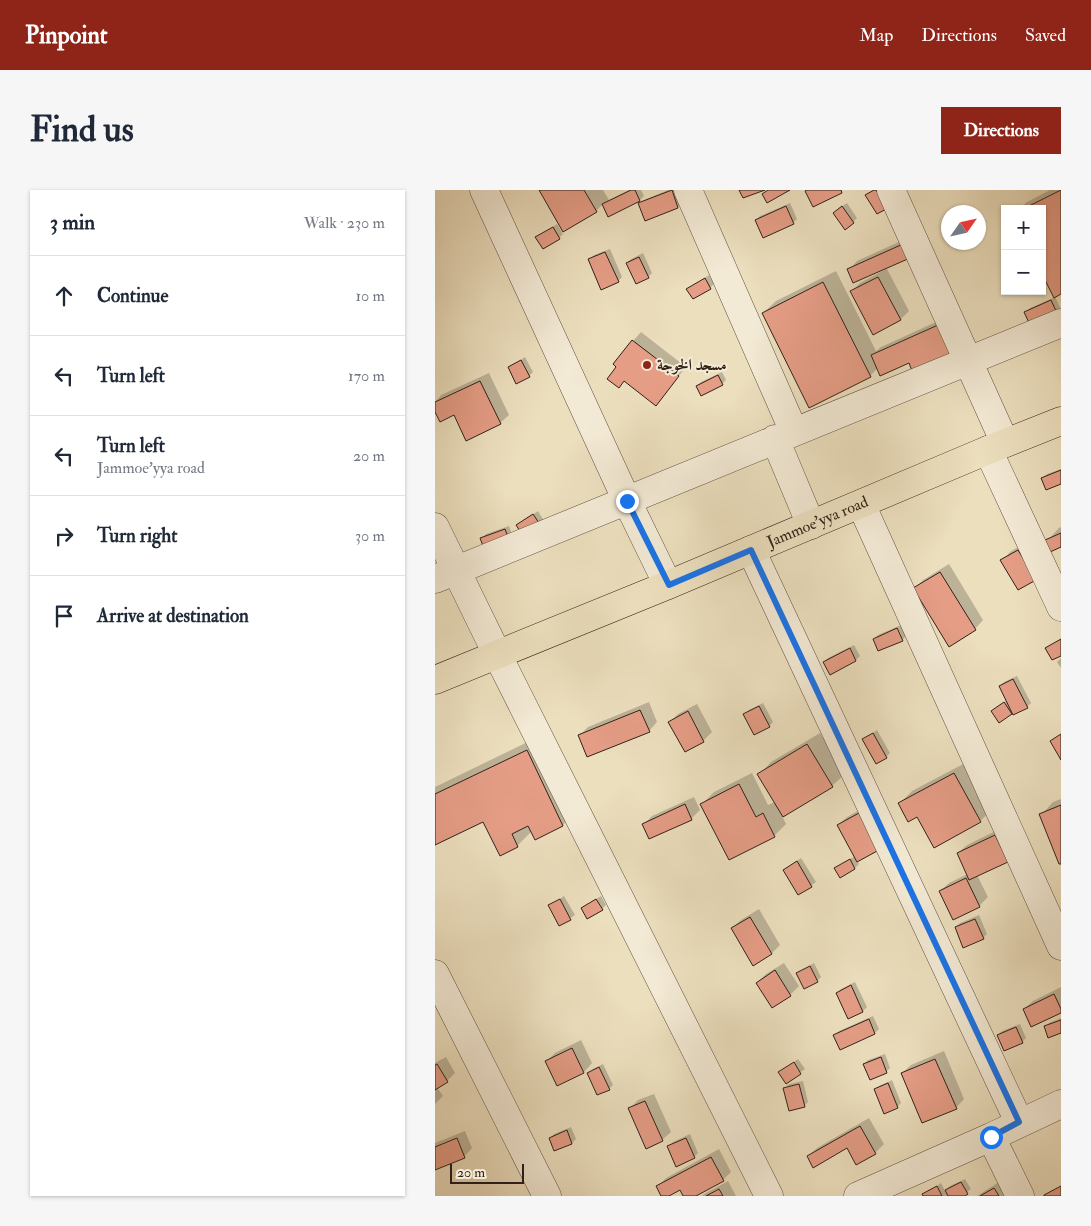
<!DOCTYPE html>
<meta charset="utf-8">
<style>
:root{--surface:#fff;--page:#f6f6f7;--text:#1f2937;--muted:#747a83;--line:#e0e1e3;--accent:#8f2418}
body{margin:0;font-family:"IM FELL Double Pica",Amiri,serif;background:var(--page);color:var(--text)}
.controls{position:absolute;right:15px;top:15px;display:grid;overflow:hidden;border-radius:0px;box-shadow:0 1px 4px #0004}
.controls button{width:45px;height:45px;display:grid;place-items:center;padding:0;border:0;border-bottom:1px solid var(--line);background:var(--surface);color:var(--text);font:25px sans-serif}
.compass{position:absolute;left:506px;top:15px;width:45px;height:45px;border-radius:50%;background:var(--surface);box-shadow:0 1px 4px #0004;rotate:56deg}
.scale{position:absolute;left:15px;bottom:12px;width:74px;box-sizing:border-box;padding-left:5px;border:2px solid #312118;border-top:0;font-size:14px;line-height:18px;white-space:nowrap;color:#312118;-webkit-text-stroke:4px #f3ead5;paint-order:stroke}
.stop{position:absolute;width:15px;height:15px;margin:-11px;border:4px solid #1a73e8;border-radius:50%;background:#fff}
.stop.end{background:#1a73e8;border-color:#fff;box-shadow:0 1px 5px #0008}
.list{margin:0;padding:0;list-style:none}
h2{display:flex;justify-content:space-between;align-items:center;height:65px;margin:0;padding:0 20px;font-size:21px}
h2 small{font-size:16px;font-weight:400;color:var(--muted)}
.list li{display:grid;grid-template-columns:32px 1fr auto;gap:15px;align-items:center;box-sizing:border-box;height:80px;padding:0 20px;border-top:1px solid var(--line)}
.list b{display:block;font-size:19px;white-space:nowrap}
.list p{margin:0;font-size:16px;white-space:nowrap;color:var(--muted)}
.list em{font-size:16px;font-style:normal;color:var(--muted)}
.icon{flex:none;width:28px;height:28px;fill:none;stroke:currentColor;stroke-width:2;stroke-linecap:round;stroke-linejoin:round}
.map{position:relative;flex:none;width:626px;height:1006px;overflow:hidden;border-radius:0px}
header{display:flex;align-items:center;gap:30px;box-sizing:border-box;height:70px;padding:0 25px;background:var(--accent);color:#fff}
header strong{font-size:24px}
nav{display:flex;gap:28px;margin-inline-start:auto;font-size:18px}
.intro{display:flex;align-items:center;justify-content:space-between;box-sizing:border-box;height:120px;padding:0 30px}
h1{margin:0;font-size:35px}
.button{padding:12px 22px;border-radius:0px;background:var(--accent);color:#fff;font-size:18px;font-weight:700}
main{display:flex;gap:30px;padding:0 30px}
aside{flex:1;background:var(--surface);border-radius:0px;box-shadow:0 1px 4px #0004}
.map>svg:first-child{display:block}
.shadow{fill:#0003}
.building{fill:#e59d86;stroke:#312118}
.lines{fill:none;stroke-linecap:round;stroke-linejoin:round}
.minor-casing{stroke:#605042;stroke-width:29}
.major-casing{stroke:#312118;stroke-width:29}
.minor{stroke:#f3ead5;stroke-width:28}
.major{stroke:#ecdfbe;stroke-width:28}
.route{stroke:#1a73e8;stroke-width:6}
.poi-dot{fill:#8f2418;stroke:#f3ead5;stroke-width:2}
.labels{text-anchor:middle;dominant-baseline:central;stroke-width:4;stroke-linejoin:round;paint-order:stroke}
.poi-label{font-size:16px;font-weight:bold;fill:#312118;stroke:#f3ead5;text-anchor:start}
.street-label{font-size:16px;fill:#312118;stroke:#f3ead5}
</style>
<header>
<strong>Pinpoint</strong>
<nav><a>Map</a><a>Directions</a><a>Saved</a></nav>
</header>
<div class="intro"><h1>Find us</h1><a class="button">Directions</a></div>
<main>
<aside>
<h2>3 min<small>Walk · 230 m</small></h2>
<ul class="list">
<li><svg class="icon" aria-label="ahead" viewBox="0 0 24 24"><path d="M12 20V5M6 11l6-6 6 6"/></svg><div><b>Continue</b></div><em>10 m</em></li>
<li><svg class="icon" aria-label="left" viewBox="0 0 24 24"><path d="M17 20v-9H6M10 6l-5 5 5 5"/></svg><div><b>Turn left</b></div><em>170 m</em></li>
<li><svg class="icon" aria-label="left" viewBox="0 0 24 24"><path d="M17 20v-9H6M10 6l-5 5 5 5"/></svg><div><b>Turn left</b><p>Jammoe'yya road</p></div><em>20 m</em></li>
<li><svg class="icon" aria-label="right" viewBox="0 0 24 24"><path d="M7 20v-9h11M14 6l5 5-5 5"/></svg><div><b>Turn right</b></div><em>30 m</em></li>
<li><svg class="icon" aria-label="arrive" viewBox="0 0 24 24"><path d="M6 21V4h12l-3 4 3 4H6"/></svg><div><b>Arrive at destination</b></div></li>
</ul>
</aside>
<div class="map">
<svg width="626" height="1006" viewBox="0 0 626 1006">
<rect width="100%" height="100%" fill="#ecdfbe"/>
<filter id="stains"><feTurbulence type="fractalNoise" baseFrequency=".004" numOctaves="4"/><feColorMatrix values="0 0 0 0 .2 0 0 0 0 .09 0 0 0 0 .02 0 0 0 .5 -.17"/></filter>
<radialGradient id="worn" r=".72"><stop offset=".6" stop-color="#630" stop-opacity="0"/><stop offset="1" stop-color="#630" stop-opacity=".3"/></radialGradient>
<path class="shadow" d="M105,0H168L174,10L194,0H206L209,6L205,10L174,25L168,14L161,21Z
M233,0H242L247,13L243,17L211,29L205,14L209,10Z
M615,0H626V103L620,106L625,118L621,122H591L595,118L620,107L609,85L607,87V19H584L592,12Z
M355,13L362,29L358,33L321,30L325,26Z
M412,13L422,28L418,32L403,19Z
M122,34L128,44L124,48L102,47Z
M477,46L451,77L474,121L466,129L417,101L425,93L451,79L450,78L414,80L422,71Z
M175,59L187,87L183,91L155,69L159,65Z
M208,63L217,83L213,87L192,73L196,69Z
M401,81L441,161L446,157L512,127L475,172L443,178L435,186L328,123L341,111Z
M274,85L279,94L275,98L253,99Z
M206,142L251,177L221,214L198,151Z
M90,167L98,182L94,186L74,178Z
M287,182L291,190L287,194L262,196L266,192Z
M54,183L74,225L65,233L0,219V212L6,205Z
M626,279V292L608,288L612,284Z
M103,321L109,331L105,335H82Z
M74,336L79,350L47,348L51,344Z
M626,337V356L612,351L624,338Z
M591,352L608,380L567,371L575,362Z
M514,374L548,430L540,439L480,399L488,390Z
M466,435L471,446L467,450L439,449L443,445Z
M419,455L425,466L421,470L395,483L389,472L393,468Z
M626,468V478L622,472Z
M582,486L596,513L592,517L578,522L564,531L557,521L572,510L565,496L569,492Z
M214,512L222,532L214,541L145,545L153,537Z
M328,513L338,532L334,536L310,524L314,520Z
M262,514L277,542L268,551L235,532L243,524Z
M442,540L455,563L451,567L429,549Z
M385,543L410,584L397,596L347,626L351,634L339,646L267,614L279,602L317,583L333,615L340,612L324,585L336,572Z
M107,545L143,620L128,635L97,641L82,656L49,630L0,654V597Z
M532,572L558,619L545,631L482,625L464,614L477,601Z
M259,607L265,620L257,628L214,647L209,634L217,626Z
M626,609V672L606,625L618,612Z
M433,615L422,671L424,674L420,678L401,679L420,666L403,635L412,627Z
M569,637L573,671L542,685L553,707L544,716L518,728L505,701L514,693L533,684L523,663L532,655Z
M366,668L381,692L364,704L349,680Z
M129,706L140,725L125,735L115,716Z
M166,706L171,715L167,719L147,718Z
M324,719L345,755L337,763L318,774L297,738L306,730Z
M544,725L552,744L548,748L521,737L525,733Z
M349,773L364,796L355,805L337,817L322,793L331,784Z
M379,773L386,787L382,791L363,784L367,780Z
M420,792L432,817L428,821L402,803L406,799Z
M626,797V822L589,819L598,811Z
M438,826L444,839L440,843L406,858L400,845L404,841Z
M626,828V842L610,837L614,833Z
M585,834L591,848L587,852L563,845L567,841Z
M146,850L157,873L149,882L123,894L112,871L120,863Z
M509,861L529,909L521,918L467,883L476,875Z
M450,864L455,878L451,882L429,874L433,870Z
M11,867L20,883L12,891L2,897L8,906L0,914V873Z
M363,869L370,879L351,892L345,882Z
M168,874L178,895L174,899L154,883L158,879Z
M457,890L466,913L462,917L450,922L440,900L444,896Z
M368,891L373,912L369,916L350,898L354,894Z
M219,904L236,942L227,950L194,919L203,910Z
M434,928L449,954L440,963L412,957L373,966L382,958Z
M136,937L141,949L137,953L120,960L115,948L119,944Z
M30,941L37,958L29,967L0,978V953Z
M255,944L263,963L259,967L234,956L238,952Z
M284,959L296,982L288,990L258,1006H249L245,999L231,1006H228L223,996L231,988Z
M530,989L536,999L527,1006H489V1005L506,993L510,1001L515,996Z
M567,990L577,1006H542Z
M293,991L301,1006H267L269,1004Z"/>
<path class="building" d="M104,0H149L162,22L128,42Z
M196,0H200L205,11L173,27L167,14Z
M237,0L243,18L210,31L203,13Z
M304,0H330L308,8Z
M333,0H355L332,13L327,4Z
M372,0H406L407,3L378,17L370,1Z
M439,0H441L453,18L442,24L430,5Z
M626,0V104L619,108L607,84V19H588Z
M351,16L359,34L328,48L320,30Z
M407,16L419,33L410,40L398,23Z
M118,37L125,49L108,59L100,47Z
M468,54L475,68L418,93L412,79Z
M170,62L184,92L166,100L153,69Z
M204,67L214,88L201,94L191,73Z
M443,87L466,130L438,145L415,101Z
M270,88L276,99L258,109L251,99Z
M388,92L436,187L374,218L327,123Z
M616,110L622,123L595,135L589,122Z
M503,135L516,164L477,181L474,173L445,186L436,165Z
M197,150L244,186L221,216L189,191L184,198L172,189L181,177L178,174Z
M86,170L95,187L81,194L73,177Z
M283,185L288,195L266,206L261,196Z
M45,191L66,234L31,251L19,225L5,232L0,222V212Z
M626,280V294L611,300L606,288Z
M98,324L106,336L89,347L81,335Z
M70,339L76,355L51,364L45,348Z
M626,343V357L615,362L610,350Z
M583,360L601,390L583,400L565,370Z
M505,382L541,440L514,457L478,398Z
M462,438L468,451L443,461L438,449Z
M626,449V466L617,470L610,458Z
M415,458L421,471L395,485L388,472Z
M578,489L593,518L578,525L564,496Z
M569,512L577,524L564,533L556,521Z
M324,516L335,537L319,545L308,524Z
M205,520L215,542L152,567L143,545Z
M253,521L269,552L250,562L233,532Z
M438,543L452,568L441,574L427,549Z
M626,544V570L615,551Z
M372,554L398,597L348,627L322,584Z
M92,560L128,636L100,650L93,636L77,644L83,657L65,666L48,632L0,655V604Z
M519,583L546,632L499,658L482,627L473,632L463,613Z
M304,594L321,627L328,623L340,647L294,670L265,614Z
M250,614L257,630L214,649L207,634Z
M626,615V674H624L604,624Z
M424,623L444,660L422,672L402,635Z
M560,645L573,672L534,690L522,663Z
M415,669L420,679L405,688L399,678Z
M362,671L377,697L363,705L348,680Z
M531,688L545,717L518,730L504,701Z
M125,709L136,730L124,736L113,715Z
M161,709L168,720L152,729L146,718Z
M315,727L337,764L318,776L296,738Z
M540,729L549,749L528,758L520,737Z
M375,776L383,792L369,799L361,783Z
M340,780L356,806L337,818L321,793Z
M416,795L428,822L413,829L401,803Z
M619,804L626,819V823L596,837L588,819Z
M434,829L440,844L405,860L398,845Z
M626,830V843L613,848L609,836Z
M581,837L588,853L569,861L562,845Z
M137,858L149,883L122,896L110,871Z
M446,867L452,883L435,890L428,874Z
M500,869L522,919L487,933L466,883Z
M359,872L366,884L351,894L343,882Z
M2,874L13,892L0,900V875Z
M164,877L175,900L162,905L152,883Z
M453,893L463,918L449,924L439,899Z
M364,894L370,917L354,921L348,898Z
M210,911L228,951L211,959L193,918Z
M425,936L441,964L421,975L412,958L378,978L372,966Z
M132,940L137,954L119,961L114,948Z
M22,948L30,968L0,980V957Z
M251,948L260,968L241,977L232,956Z
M276,967L289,991L261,1006H248L245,1000L234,1006H226L221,996Z
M526,992L533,1004L530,1006H513L510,1000Z
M502,996L507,1006H488L487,1004Z
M626,996V1006H609V1005Z
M559,998L564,1006H545Z
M284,999L288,1006H271Z"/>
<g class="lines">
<defs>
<path id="minor" d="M49,0L192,311L233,395
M253,0L359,242
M456,0L570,253
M340,249L376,335
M553,260L626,417
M426,314L626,756
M0,337L62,464L334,1006
M316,360L584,932
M0,389L626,133
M0,784L112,1006
M556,947L585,1006
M423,1006L556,947L626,914"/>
<g id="major">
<path id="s1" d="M0,490L233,395L553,260L626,231"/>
</g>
</defs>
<use href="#minor" class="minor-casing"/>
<use href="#major" class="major-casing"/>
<use href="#minor" class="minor"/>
<use href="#major" class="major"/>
</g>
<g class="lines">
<path class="route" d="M192,311L234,395L316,360L584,932L556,947"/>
</g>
<circle class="poi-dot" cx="212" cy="175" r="5"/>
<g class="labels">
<g class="poi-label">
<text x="222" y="175">مسجد الخوجة</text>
</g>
<g class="street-label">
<text stroke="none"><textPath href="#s1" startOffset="414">Jammoe'yya road</textPath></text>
</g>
</g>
<rect width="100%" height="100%" filter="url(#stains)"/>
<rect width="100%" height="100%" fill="url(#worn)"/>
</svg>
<div class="controls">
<button>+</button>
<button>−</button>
</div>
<svg class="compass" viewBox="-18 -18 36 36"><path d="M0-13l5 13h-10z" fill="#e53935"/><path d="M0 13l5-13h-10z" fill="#747a83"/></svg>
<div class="scale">20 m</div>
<div class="stop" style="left:556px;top:947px"></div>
<div class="stop end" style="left:192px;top:311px"></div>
</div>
</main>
